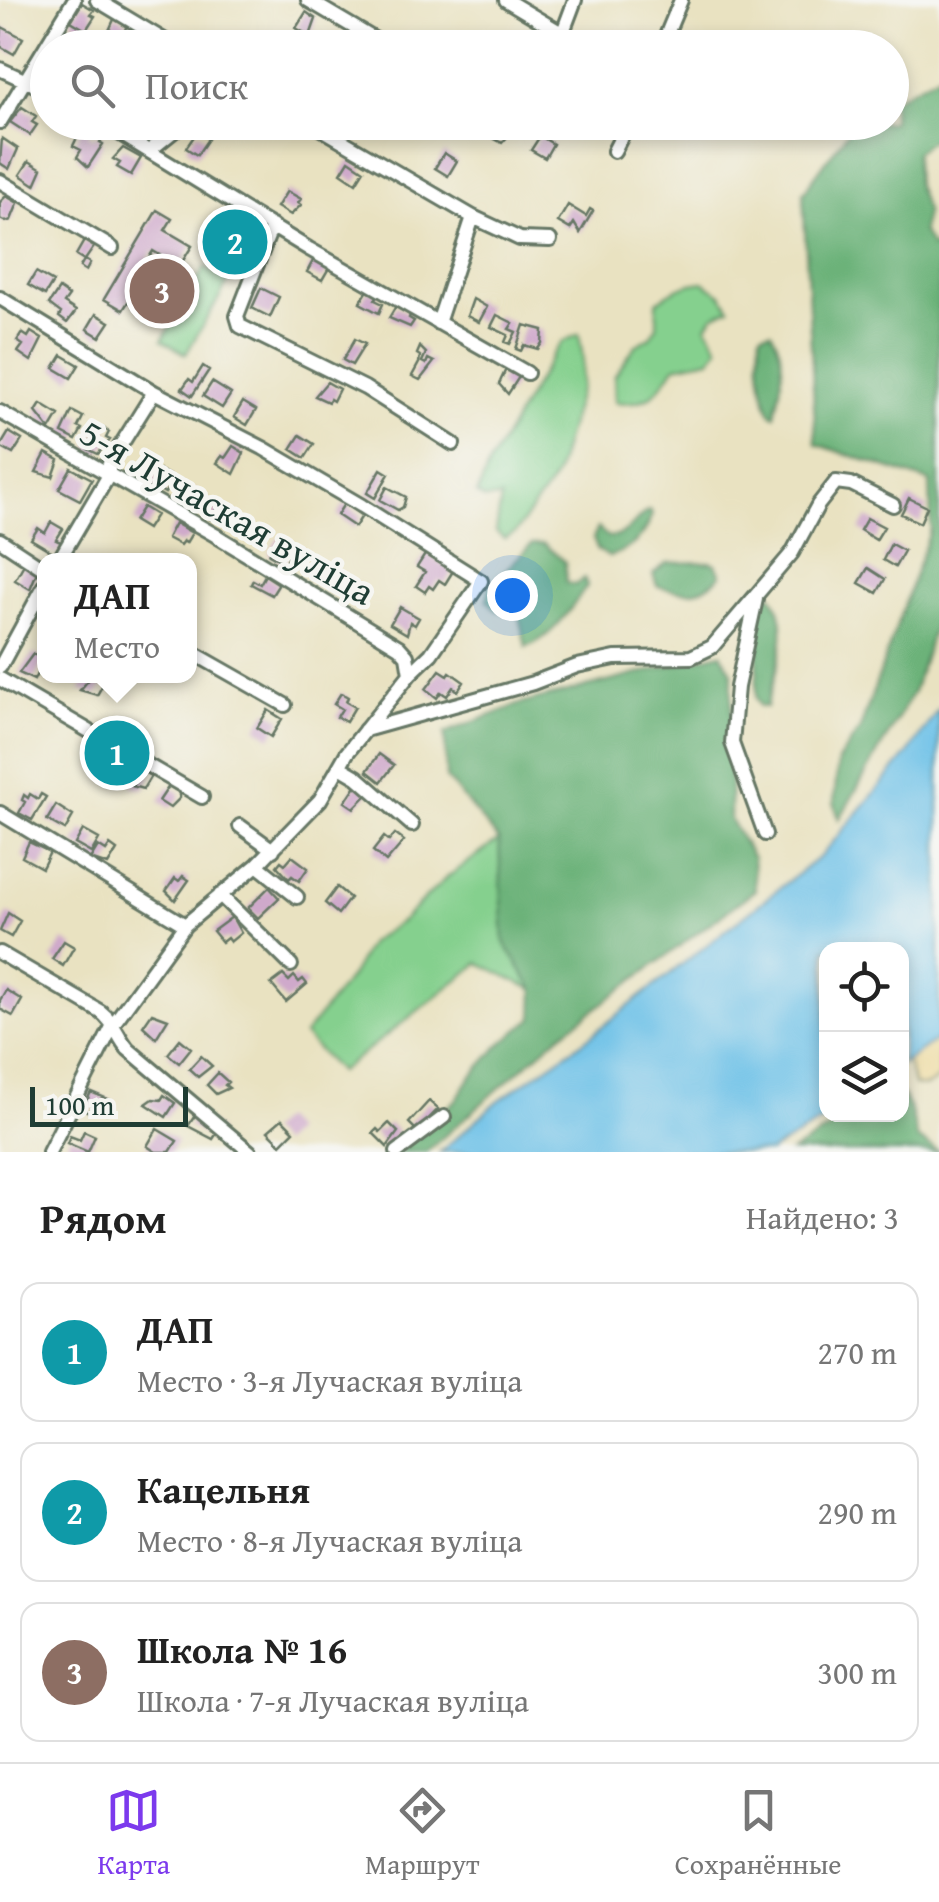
<!DOCTYPE html>
<html lang="ru">
<meta charset="utf-8">
<style>
:root{--surface:#fff;--page:#f6f6f6;--text:#222;--muted:#767676;--line:#e0e0e0;--accent:#7c3aed}
body{margin:0;font-family:"Gentium Book Plus",serif;background:var(--page);color:var(--text)}
.controls{position:absolute;right:30px;bottom:30px;display:grid;overflow:hidden;border-radius:20px;box-shadow:0 5px 15px #0003}
.controls button{width:90px;height:90px;display:grid;place-items:center;padding:0;border:0;border-bottom:2px solid var(--line);background:var(--surface);color:var(--text);font:50px sans-serif}
.scale{position:absolute;left:30px;bottom:25px;width:158px;box-sizing:border-box;padding-left:10px;border:5px solid #1f3d34;border-top:0;font-size:28px;line-height:35px;white-space:nowrap;color:#1f3d34;-webkit-text-stroke:8px #f6f6f2;paint-order:stroke}
.you{position:absolute;left:512px;top:595px;width:35px;height:35px;margin:-25px;border:8px solid #fff;border-radius:50%;background:#1a73e8;box-shadow:0 0 0 15px #1a73e833}
.badge{display:grid;place-items:center;width:65px;height:65px;border-radius:50%;background:var(--accent);color:#fff;font-size:32px;font-weight:700}
.pin{position:absolute;translate:-50% -50%;border:5px solid #fff;box-shadow:0 2px 10px #0006}
.popup{position:absolute;left:37px;top:553px;width:160px;height:130px;box-sizing:border-box;display:grid;place-content:center;border-radius:20px;background:var(--surface);filter:drop-shadow(0 2px 8px #0005);font-size:32px;white-space:nowrap;color:var(--muted)}
.popup b{font-size:38px;color:var(--text)}
.popup::after{content:'';position:absolute;left:50%;top:100%;margin-left:-20px;border:20px solid transparent;border-top-color:var(--surface)}
.list{margin:0;padding:0;list-style:none}
h2{display:flex;justify-content:space-between;align-items:center;height:130px;margin:0;padding:0 40px;font-size:42px}
h2 small{font-size:32px;font-weight:400;color:var(--muted)}
.list li{display:grid;grid-template-columns:65px 1fr auto;gap:30px;align-items:center;box-sizing:border-box;height:140px;margin:0 20px 20px;padding:0 20px;border:2px solid var(--line);border-radius:20px}
.list b{display:block;font-size:38px;white-space:nowrap}
.list p{margin:0;font-size:32px;white-space:nowrap;color:var(--muted)}
.list em{font-size:32px;font-style:normal;color:var(--muted)}
.icon{flex:none;width:55px;height:55px;fill:none;stroke:currentColor;stroke-width:2;stroke-linecap:round;stroke-linejoin:round}
.map{position:relative;flex:none;width:939px;height:1152px;overflow:hidden}
.search{position:absolute;background:var(--surface);box-shadow:0 5px 15px #0003;left:30px;right:30px;top:30px;height:110px;display:flex;align-items:center;gap:25px;box-sizing:border-box;padding:0 35px;border-radius:55px;color:var(--muted);font-size:38px}
.sheet{height:610px;background:var(--surface)}
nav{display:flex;justify-content:space-around;align-items:center;box-sizing:border-box;height:140px;border-top:2px solid var(--line);background:var(--surface);font-size:28px;color:var(--muted)}
nav a{display:grid;justify-items:center;gap:5px}
nav .on{color:var(--accent)}
.map>svg:first-child{display:block}
.green{fill:#85d08e;stroke:#528661;stroke-width:2.5}
.forest{fill:#6cb279;stroke:#467856;stroke-width:2.5}
.sand{fill:#eeda9e;stroke:#868c69;stroke-width:2.5}
.water{fill:#6bc0e7;stroke:#457e8e;stroke-width:2.5}
.building{fill:#cfa9cb}
.lines{fill:none;stroke-linecap:round;stroke-linejoin:round}
.minor-casing{stroke:#667765;stroke-width:18}
.minor{stroke:#fff;stroke-width:12}
.labels{text-anchor:middle;dominant-baseline:central;stroke-width:9;stroke-linejoin:round;paint-order:stroke}
.street-label{font-size:38px;fill:#1f3d34;stroke:#f6f6f2}
</style>
<div class="map">
<svg width="939" height="1152" viewBox="0 0 939 1152">
<rect width="100%" height="100%" fill="#f6f6f2"/>
<filter id="ink" filterUnits="userSpaceOnUse"><feTurbulence type="fractalNoise" baseFrequency=".01" numOctaves="2"/><feDisplacementMap in="SourceGraphic" scale="20" xChannelSelector="R" yChannelSelector="G"/><feConvolveMatrix kernelMatrix="1 2 1 2 8 2 1 2 1" color-interpolation-filters="sRGB"/></filter>
<filter id="wash" filterUnits="userSpaceOnUse"><feTurbulence type="fractalNoise" baseFrequency=".0048" numOctaves="4" result="noise"/><feDisplacementMap in="SourceGraphic" scale="40" xChannelSelector="R" yChannelSelector="G"/><feGaussianBlur stdDeviation="2.25" result="paint"/><feColorMatrix in="noise" values="0 0 0 0 0 0 0 0 0 0 0 0 0 0 0 0 0 1.4 0 .05"/><feComposite in="paint" operator="in"/></filter>
<g filter="url(#wash)">
<rect width="100%" height="100%" fill="#e9e2c1"/>
<path class="green" d="M205,267L229,281L186,354L162,340Z
M703,282L721,294L730,308L713,316L707,326L719,348L710,359L675,366C658,393 649,406 615,402L614,377L635,346L649,338L657,326V302C671,290 685,284 703,282Z
M579,334L583,358L581,385L555,477L515,533L504,539L496,532L501,498L485,499L477,495L489,464L553,354L562,342Z
M499,840L504,942L534,990L479,963L339,1072L304,1035L350,977L369,943L403,920L446,878Z"/>
<path class="forest" d="M939,74V134L915,153L916,185L926,211L922,231L931,247L939,245V612L913,692L839,820L834,802L838,761L860,729L931,529L930,482L816,444L803,193L854,123L892,122V100Z
M771,331C789,358 781,385 775,415L771,414C761,390 757,358 761,333Z
M650,510L652,515C644,539 632,548 609,557L598,550L593,539L598,528L608,537C631,537 633,518 650,510Z
M532,544H544L565,562L566,583L575,585L585,578L587,586C572,607 552,639 526,647L519,616L496,610L487,600L490,585Z
M710,562L716,564L721,575C699,597 685,593 657,586L653,574L667,563Z
M771,594C795,626 775,672 766,707L760,706L756,698L760,603Z
M721,653L732,672L730,820L753,858L755,890L560,1035L426,1152H397L456,1100L470,1078L500,1045L533,1018L534,990L504,942L499,840L446,778L445,733L520,704Z
M902,1094L911,1111L917,1138L939,1152H791L852,1115L902,1114Z"/>
<path class="sand" d="M939,1038V1077C931,1085 925,1089 914,1085L906,1061Z"/>
<path class="water" d="M939,708V1038L902,1064V949H826V1114L833,1115L769,1152H440L498,1101L584,1041L822,855L909,752Z"/>
<g id="blocks">
<path class="building" d="M82,3L94,10L91,14L95,16L86,30L71,21Z
M306,12L316,19L310,36L296,28Z
M116,15L128,23L117,48L111,44L114,39L107,35Z
M2,27L23,38L14,54L0,46Z
M22,107L36,116L32,122L37,125L30,135L10,122Z
M499,122L515,128L502,143L491,137Z
M646,122H663L661,125L670,132L668,136L658,133L657,136L648,129L646,134L638,130Z
M83,125L91,130L88,135L95,138L97,134L103,137L100,142L103,144L88,167L77,157L81,150L73,146Z
M197,132L208,139L197,155L186,148Z
M540,136L553,144L545,158L531,150Z
M2,138L18,149L9,169L0,163Z
M123,148L141,158L131,175L117,167L120,163L113,159Z
M444,153L457,161L448,176L435,168Z
M349,160L364,170L356,183L341,173Z
M29,161L42,169L35,185L20,175Z
M287,191L301,199L298,203L301,205L291,215L277,207Z
M6,196L18,203L11,220L6,222L0,219V202Z
M568,205L586,216L590,209L593,211L580,233L574,223L570,229L558,222Z
M157,210L172,219L165,230L192,246L179,267L153,251L128,291L133,294L123,310L104,299Z
M227,226L251,234L243,261L219,251Z
M84,241L94,247L85,260L90,263L86,271L80,267L84,260L76,255Z
M314,259L329,268L322,280L307,272Z
M36,272L53,282L45,295L28,285Z
M261,288L279,297L270,317L252,308Z
M59,289L69,296L64,303L76,311L67,323L59,317L61,313L49,304Z
M368,290L378,295L375,300L383,304L379,313L360,303Z
M473,299L487,307L479,322L467,316Z
M396,306L410,315L409,318L414,321L410,327L389,318Z
M96,314L110,322L100,337L87,329Z
M497,315L513,323L509,329L516,332L510,344L505,342L508,335L491,327Z
M524,325L543,330L542,343L538,349L524,345L521,351L516,349Z
M31,332L42,339L31,361L18,352L23,345L17,341L22,333L28,337Z
M355,339L365,344L352,365L343,360Z
M420,347L426,353L422,362L426,364L428,359L434,362L420,380L412,376L419,363L420,356L417,354Z
M62,355L79,365L71,378L54,368Z
M203,366L209,370L192,396L182,389L189,379L193,382Z
M506,369L519,377L508,394L499,384Z
M212,382L231,394L222,408L203,396Z
M327,382L339,389L333,401L330,399L328,402L315,396Z
M243,402L256,410L247,425L234,417Z
M41,404L59,415L50,430L36,412Z
M72,411L83,417L78,427L82,429L76,440L62,433Z
M103,428L109,432L106,438L110,440L98,454L88,449L89,443Z
M9,432L22,440L13,454L0,447Z
M300,435L314,444L305,458L291,449Z
M233,446L244,453L234,474L217,463L222,456L225,458Z
M46,453L59,460L53,477L36,472Z
M71,468L92,479L80,500L59,489Z
M381,469L389,474L375,498L367,493Z
M160,470L174,478L165,493L151,485Z
M184,487L189,491L191,488L207,498L201,508L191,502L188,506L177,499Z
M387,487L406,497L403,507L398,510L380,500Z
M909,498L927,507L920,523L901,514Z
M344,504L362,516L355,527L337,515Z
M219,505L238,517L231,527L210,519Z
M143,507L156,515L147,529L134,521Z
M867,518L884,527L876,540L860,530Z
M51,522L63,529L56,540L63,543L56,554L31,539L38,528L45,533Z
M175,523L192,533L186,543L183,541L180,545L167,538Z
M278,538L289,544L284,552L289,555L285,563L269,554Z
M891,544L904,551L895,567L883,560Z
M426,553L453,571L445,584L439,580L433,589L429,586L425,592L416,586L425,572L417,567Z
M24,564L37,572L30,589L15,580Z
M868,568L885,579L877,593L859,583Z
M265,575L279,584L272,595L251,584L253,580L260,584Z
M400,607L419,618L415,625L410,622L407,634L390,624Z
M33,654L44,659L34,680L19,673Z
M440,670L448,675L450,672L464,682L458,691L453,687L447,696L441,692L437,698L426,689Z
M92,676L107,677L97,695L80,690Z
M341,693L348,697L346,702L355,707L346,722L337,717L342,709L334,704Z
M268,710L282,719L271,737L257,728Z
M379,754L394,765L381,782L367,771Z
M131,764L151,776L143,789L132,786L135,782L124,776Z
M357,784L369,793L354,808L345,802Z
M169,786L180,793V798L170,808L159,801Z
M30,794L38,799L41,794L46,797L32,820L19,813L25,802L22,800L24,795L28,798Z
M56,805L73,816L65,830L47,820Z
M83,830L99,839L91,853L75,844Z
M395,834L404,841L386,862L373,851L384,837L389,841Z
M29,842L50,852L42,868L22,857Z
M110,845L117,850L108,865L90,859L98,846L106,851Z
M292,856L308,868L299,881L292,876L289,879L277,866L281,861L285,864Z
M183,876L189,880L175,900L166,891L175,878L179,881Z
M269,887L279,898L258,918L248,908Z
M337,887L350,898L338,914L325,903Z
M8,913L20,921L11,937L0,931Z
M232,917L241,933L230,942L227,938L222,942L213,931Z
M64,941L74,947L63,966L52,959Z
M283,975L289,981L294,976L299,982L303,979L307,984L286,1002L271,984Z
M6,990L22,1000L13,1016L0,1009V1000Z
M152,1013L168,1019L156,1038L143,1026Z
M180,1039L191,1048L179,1063L168,1054Z
M201,1056L212,1066L198,1077L189,1069Z
M218,1073L228,1082L225,1085L229,1088L216,1094L207,1085Z
M91,1092L112,1101L106,1113L92,1106L89,1112L83,1109Z
M164,1095L175,1103L166,1117L146,1104L153,1099L161,1100Z
M429,1101L438,1109L417,1131L409,1123Z
M196,1114L219,1130L213,1139L188,1126Z
M282,1119L294,1131L281,1144L268,1131Z
M389,1123L398,1132L387,1147L373,1133L377,1129L380,1132Z
M157,1129L177,1141L170,1152H156L147,1146Z
M84,1131L95,1136L88,1152L67,1143L70,1136L80,1140Z"/>
</g>
</g>
<g filter="url(#ink)">
<use href="#blocks" fill-opacity="0" stroke="#667765" stroke-width="2.5"/>
<g class="lines">
<defs>
<path id="minor" d="M97,0L177,48
M308,0L389,48
M506,0L563,34
M557,48L575,0
M661,48L681,0
M0,69L48,91
M0,122L74,0
M101,122L309,249L527,373
M310,122L473,217L520,239L550,240
M149,151L185,122
M614,151L629,122
M0,181L112,248
M272,226L237,316L240,326L365,388L453,444
M0,298L154,392L263,448L362,506L481,581L431,654L410,674L347,753L320,800L257,865L185,925L114,1023L49,1152
M438,323L473,217
M0,412L215,535L399,647L407,656L410,674
M0,540L44,569
M59,560L109,475V464L154,392
M756,599L737,687L732,743L765,834
M190,651L285,705
M0,667L44,586
M0,679L202,797
M365,730L533,683L577,666L615,658L691,657L712,647L792,553L818,505L836,482L851,484L893,505
M340,767L357,777L412,825
M0,813L185,925
M240,826L273,850
M257,865L297,897
M220,895L291,965
M0,953L101,1012C115,1023 117,1036 128,1049L250,1152
M397,1152L444,1117"/>
</defs>
<use href="#minor" class="minor-casing"/>
<use href="#minor" class="minor"/>
</g>
</g>
<g class="labels">
<g class="street-label">
<text transform="translate(228 511) rotate(30)">5-я Лучаская вуліца</text>
</g>
</g>
</svg>
<div class="controls">
<button><svg class="icon" aria-label="locate" viewBox="0 0 24 24"><circle cx="12" cy="12" r="6"/><path d="M12 2v4M12 18v4M2 12h4M18 12h4"/></svg></button>
<button><svg class="icon" aria-label="layers" viewBox="0 0 24 24"><path d="M12 4l9 5-9 5-9-5zM3 14l9 5 9-5"/></svg></button>
</div>
<div class="scale">100 m</div>
<div class="you"></div>
<div class="pin badge" style="left:117px;top:753px;background:#0f9aa8">1</div>
<div class="popup"><b>ДАП</b>Место</div>
<div class="pin badge" style="left:235px;top:242px;background:#0f9aa8">2</div>
<div class="pin badge" style="left:162px;top:291px;background:#8d6e63">3</div>
<div class="search"><svg class="icon" aria-label="search" viewBox="0 0 24 24"><circle cx="10" cy="10" r="6"/><path d="M15 15l6 6"/></svg>Поиск</div>
</div>
<section class="sheet">
<h2>Рядом<small>Найдено: 3</small></h2>
<ul class="list">
<li><span class="badge" style="background:#0f9aa8">1</span><div><b>ДАП</b><p>Место · 3-я Лучаская вуліца</p></div><em>270 m</em></li>
<li><span class="badge" style="background:#0f9aa8">2</span><div><b>Кацельня</b><p>Место · 8-я Лучаская вуліца</p></div><em>290 m</em></li>
<li><span class="badge" style="background:#8d6e63">3</span><div><b>Школа № 16</b><p>Школа · 7-я Лучаская вуліца</p></div><em>300 m</em></li>
</ul>
</section>
<nav>
<a class="on"><svg class="icon" aria-label="map" viewBox="0 0 24 24"><path d="M3 6l6-2 6 2 6-2v14l-6 2-6-2-6 2zM9 4v14M15 6v14"/></svg>Карта</a>
<a><svg class="icon" aria-label="directions" viewBox="0 0 24 24"><path d="M12 3l9 9-9 9-9-9zM9 14v-3h6M13 9l2 2-2 2"/></svg>Маршрут</a>
<a><svg class="icon" aria-label="saved" viewBox="0 0 24 24"><path d="M7 4h10v16l-5-4-5 4z"/></svg>Сохранённые</a>
</nav>
